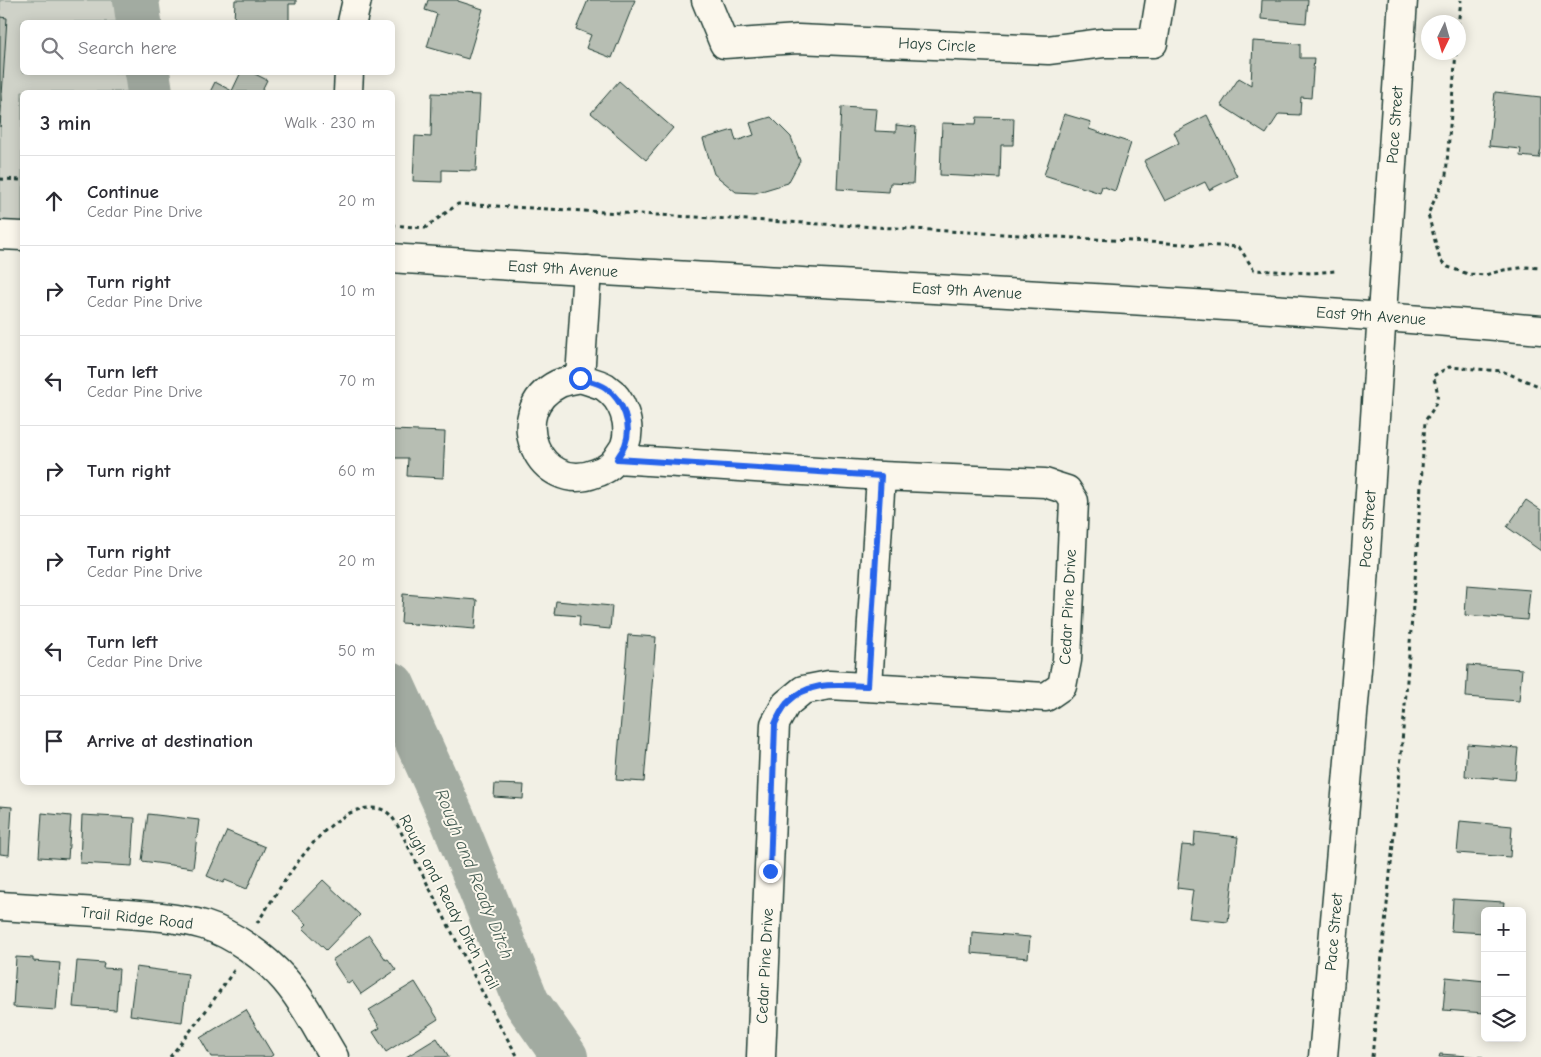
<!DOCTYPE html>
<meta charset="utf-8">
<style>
:root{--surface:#fff;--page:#f7f7f7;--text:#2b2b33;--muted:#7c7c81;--line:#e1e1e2}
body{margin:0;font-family:"Comic Neue",sans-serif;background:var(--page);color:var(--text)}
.controls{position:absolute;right:15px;bottom:15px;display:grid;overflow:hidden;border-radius:8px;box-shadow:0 2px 12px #0003}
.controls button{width:45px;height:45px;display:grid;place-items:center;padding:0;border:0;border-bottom:1px solid var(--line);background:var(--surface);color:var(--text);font:25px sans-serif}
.compass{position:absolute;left:1421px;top:15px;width:45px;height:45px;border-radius:50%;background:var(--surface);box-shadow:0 2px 12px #0003;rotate:185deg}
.stop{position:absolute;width:15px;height:15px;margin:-11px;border:4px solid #2563eb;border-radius:50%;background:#fff}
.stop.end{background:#2563eb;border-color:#fff;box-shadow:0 1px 5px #0008}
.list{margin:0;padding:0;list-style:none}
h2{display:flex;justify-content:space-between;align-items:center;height:65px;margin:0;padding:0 20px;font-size:21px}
h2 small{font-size:16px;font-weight:400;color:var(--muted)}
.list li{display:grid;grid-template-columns:32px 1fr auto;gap:15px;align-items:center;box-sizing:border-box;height:90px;padding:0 20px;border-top:1px solid var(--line)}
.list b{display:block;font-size:19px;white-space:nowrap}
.list p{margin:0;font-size:16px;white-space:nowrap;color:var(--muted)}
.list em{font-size:16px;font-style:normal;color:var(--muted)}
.icon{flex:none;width:28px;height:28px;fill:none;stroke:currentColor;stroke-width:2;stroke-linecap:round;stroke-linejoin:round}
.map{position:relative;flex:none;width:1541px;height:1057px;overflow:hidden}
.search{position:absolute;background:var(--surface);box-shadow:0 2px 12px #0003;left:20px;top:20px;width:375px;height:55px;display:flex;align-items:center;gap:12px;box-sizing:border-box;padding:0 18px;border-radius:8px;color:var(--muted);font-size:19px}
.panel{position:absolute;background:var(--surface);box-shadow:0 2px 12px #0003;left:20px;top:90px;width:375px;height:695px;border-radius:8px}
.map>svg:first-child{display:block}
.green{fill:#cfd2c8;stroke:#77887e}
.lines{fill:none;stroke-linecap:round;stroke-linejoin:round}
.river{stroke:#a2aba1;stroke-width:46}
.building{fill:#b7beb3;stroke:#1f3d34}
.minor-casing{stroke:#1f3d34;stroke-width:31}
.major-casing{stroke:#1f3d34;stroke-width:31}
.path{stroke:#1f3d34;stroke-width:3;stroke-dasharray:4 4;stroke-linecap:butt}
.minor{stroke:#fbf7ec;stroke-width:28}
.major{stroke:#fbf7ec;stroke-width:28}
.route{stroke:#2563eb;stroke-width:6}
.labels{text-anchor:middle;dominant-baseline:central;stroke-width:4;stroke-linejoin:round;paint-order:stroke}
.street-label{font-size:16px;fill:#1f3d34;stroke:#fbf7ec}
.water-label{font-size:18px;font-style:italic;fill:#465e55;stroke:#fbf7ec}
</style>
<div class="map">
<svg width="1541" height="1057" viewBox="0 0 1541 1057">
<rect width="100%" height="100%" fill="#f2f0e5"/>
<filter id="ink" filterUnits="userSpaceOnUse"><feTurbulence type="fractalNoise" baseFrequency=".02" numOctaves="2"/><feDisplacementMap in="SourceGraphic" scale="10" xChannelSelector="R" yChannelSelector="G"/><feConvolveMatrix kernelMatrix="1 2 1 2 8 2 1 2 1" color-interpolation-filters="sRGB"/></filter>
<g filter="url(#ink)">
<path class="green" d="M0,0H148L152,22H22V72L161,73L164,92H22V236L0,235Z"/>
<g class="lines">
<path class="river" d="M136,0L139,22
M147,72L150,92
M392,685L452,817L527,1003L565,1057"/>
</g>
<path class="building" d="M235,0H296V4H289V22H234Z
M428,0H458V1L483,9L468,59L427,47L437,14L425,10Z
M588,0H635L612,58L586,48L591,35L576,29Z
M1262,0H1308L1306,23L1261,19Z
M0,17L7,18L0,127Z
M1253,41L1300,44V58H1314L1311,98L1301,97L1300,115L1279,114L1266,134L1221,105L1239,78L1251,85Z
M241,72H251L267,80L261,92H210L215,82L232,91Z
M619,81L673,128L646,160L591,113Z
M1495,92L1541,97V149L1539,158L1520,156L1521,149L1489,146Z
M432,93L480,95L476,171L442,170V182L413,181L415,136L431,137Z
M841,107L877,109L875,131L896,132V125L916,127L913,184L890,183L889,192L837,189Z
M1064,114L1091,122L1089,129L1131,143L1115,191L1102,186L1100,193L1044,175Z
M1207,115L1237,176L1209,190L1205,182L1165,201L1144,161L1179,143L1174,132Z
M771,117L791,137L800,161L788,183L755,193L736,192L714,174L703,139L733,130L736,141L754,135L750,123Z
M977,117L1014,118L1013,145H1001L1000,178L940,175L942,123L976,124Z
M392,430L445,432L443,478L407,476L408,458H392Z
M1526,500L1541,510V551L1507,527Z
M1467,585L1530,590L1527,620L1465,615Z
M403,594L477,600L475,629L401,623Z
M556,601L612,606L610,629L579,626L580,616L554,614Z
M628,635L656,637L644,782L616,780Z
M1468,665L1522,669L1519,701L1466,697Z
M1467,744L1518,748L1515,780L1465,776Z
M495,784L524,785L523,799L494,797Z
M0,806L12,807L9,855L0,854Z
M42,813L71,816L68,859L39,857Z
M148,814L199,820L193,868L142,861Z
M82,815L135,818L132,866L80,863Z
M1460,821L1512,826L1510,857L1457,853Z
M227,831L265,847L247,889L225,880L223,883L207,876Z
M1195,832L1238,837L1228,922L1189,918L1193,890L1177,888L1182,845L1194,846Z
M323,880L360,915L326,950L303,928L307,924L293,911Z
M1453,899L1504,902L1503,911H1485V933L1451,931Z
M972,932L1030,937L1028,958L971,953Z
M369,935L386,960L388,959L396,970L361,994L352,981L348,984L332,960Z
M16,957L33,958V961L60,963L56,1010L13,1007Z
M77,961L104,963L103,968L119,969L116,1010L73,1007Z
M136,967L188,974L182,1022L130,1015Z
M1446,977L1485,981V1013L1443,1010Z
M415,982L438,1019L386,1052L373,1032L380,1028L369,1010Z
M246,1010L273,1055L270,1057H211L200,1038Z
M437,1038L449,1057H406Z
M1440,1054L1483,1057H1439Z"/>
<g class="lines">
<defs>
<path id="minor" d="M706,0L724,44L798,39L1048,50L1103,43H1153L1160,0
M352,22L357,0
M348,92L349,72
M580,378C588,381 598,383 605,387C623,399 632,425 625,445C624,448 621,452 619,455C614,464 606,470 596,473C539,496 503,411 558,384C564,381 573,380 580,378Z
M580,378L587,270
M617,459L881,476L1045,483L1067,490L1074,501L1067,660L1062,686L1046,697L829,685L803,690L786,704L775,724L761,1057
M868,686L881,476
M0,906C38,908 76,911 114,913C142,915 177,917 204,925C233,934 265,957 285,980C305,1003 318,1031 334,1057"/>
<path id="major" d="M0,235L22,236
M392,258C498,266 604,271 710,277C987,292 1265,305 1541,330
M1323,1057L1362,612L1403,0"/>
</defs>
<use href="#minor" class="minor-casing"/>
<use href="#major" class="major-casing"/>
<path class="path" d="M1458,26L1461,0
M1456,52L1446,175L1428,214L1440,260L1448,267L1468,274L1485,275L1504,270L1527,267L1541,268
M0,179L22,180
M392,225L425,228L458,204L1239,247L1254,270L1311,273L1335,271
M257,923C281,888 323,810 369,808C376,808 382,808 388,813C395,819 400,830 404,838L497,1021L518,1057
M170,1057L208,1008L235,969
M1372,1057L1398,793L1415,580L1425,421C1438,402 1441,399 1433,376L1449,367L1502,371L1541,387"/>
<use href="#minor" class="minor"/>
<use href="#major" class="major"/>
</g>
</g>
<g class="lines" filter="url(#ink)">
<path class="route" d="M580,378C588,381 599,383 606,388C623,401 633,425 625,445C623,450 619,455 617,459L881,476L868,686C838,685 809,680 787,703C782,709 778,717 775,724L770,871"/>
</g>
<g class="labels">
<g class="street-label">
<text transform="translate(937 45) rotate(3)">Hays Circle</text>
<text transform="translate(1395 125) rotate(-86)">Pace Street</text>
<text transform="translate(563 269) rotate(3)">East 9th Avenue</text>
<text transform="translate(967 291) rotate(3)">East 9th Avenue</text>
<text transform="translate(1371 316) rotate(4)">East 9th Avenue</text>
<text transform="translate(1368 529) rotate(-86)">Pace Street</text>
<text transform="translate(1068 607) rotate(-87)">Cedar Pine Drive</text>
<text transform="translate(449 902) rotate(62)">Rough and Ready Ditch Trail</text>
<text transform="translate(137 918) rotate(6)">Trail Ridge Road</text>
<text transform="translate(1334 932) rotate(-85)">Pace Street</text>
<text transform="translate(765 966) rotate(-87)">Cedar Pine Drive</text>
</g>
<g class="water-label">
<text transform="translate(474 874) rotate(68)">Rough and Ready Ditch</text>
</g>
</g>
</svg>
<div class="controls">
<button>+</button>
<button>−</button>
<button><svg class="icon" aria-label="layers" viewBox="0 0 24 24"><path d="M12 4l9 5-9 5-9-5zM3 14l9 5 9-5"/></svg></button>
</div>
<svg class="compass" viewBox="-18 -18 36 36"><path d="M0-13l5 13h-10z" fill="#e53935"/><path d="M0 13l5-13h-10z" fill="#7c7c81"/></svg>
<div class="stop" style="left:580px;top:378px"></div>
<div class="stop end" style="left:770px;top:871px"></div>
<div class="search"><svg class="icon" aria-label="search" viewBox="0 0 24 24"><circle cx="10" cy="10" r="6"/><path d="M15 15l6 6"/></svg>Search here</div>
<section class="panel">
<h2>3 min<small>Walk · 230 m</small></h2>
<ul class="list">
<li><svg class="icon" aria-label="ahead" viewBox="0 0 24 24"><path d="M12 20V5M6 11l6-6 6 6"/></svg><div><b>Continue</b><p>Cedar Pine Drive</p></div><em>20 m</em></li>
<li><svg class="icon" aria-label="right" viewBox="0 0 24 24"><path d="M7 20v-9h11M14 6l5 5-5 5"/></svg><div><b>Turn right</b><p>Cedar Pine Drive</p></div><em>10 m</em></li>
<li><svg class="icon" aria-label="left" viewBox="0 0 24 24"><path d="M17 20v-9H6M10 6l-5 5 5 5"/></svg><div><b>Turn left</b><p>Cedar Pine Drive</p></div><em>70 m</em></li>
<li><svg class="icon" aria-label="right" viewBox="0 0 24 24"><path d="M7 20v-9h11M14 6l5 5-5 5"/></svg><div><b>Turn right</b></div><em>60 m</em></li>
<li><svg class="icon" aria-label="right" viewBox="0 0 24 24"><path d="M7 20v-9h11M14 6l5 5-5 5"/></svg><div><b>Turn right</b><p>Cedar Pine Drive</p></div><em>20 m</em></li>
<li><svg class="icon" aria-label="left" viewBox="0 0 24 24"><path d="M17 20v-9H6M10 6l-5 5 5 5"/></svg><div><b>Turn left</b><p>Cedar Pine Drive</p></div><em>50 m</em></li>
<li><svg class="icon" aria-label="arrive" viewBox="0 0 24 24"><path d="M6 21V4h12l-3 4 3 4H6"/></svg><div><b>Arrive at destination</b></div></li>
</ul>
</section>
</div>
